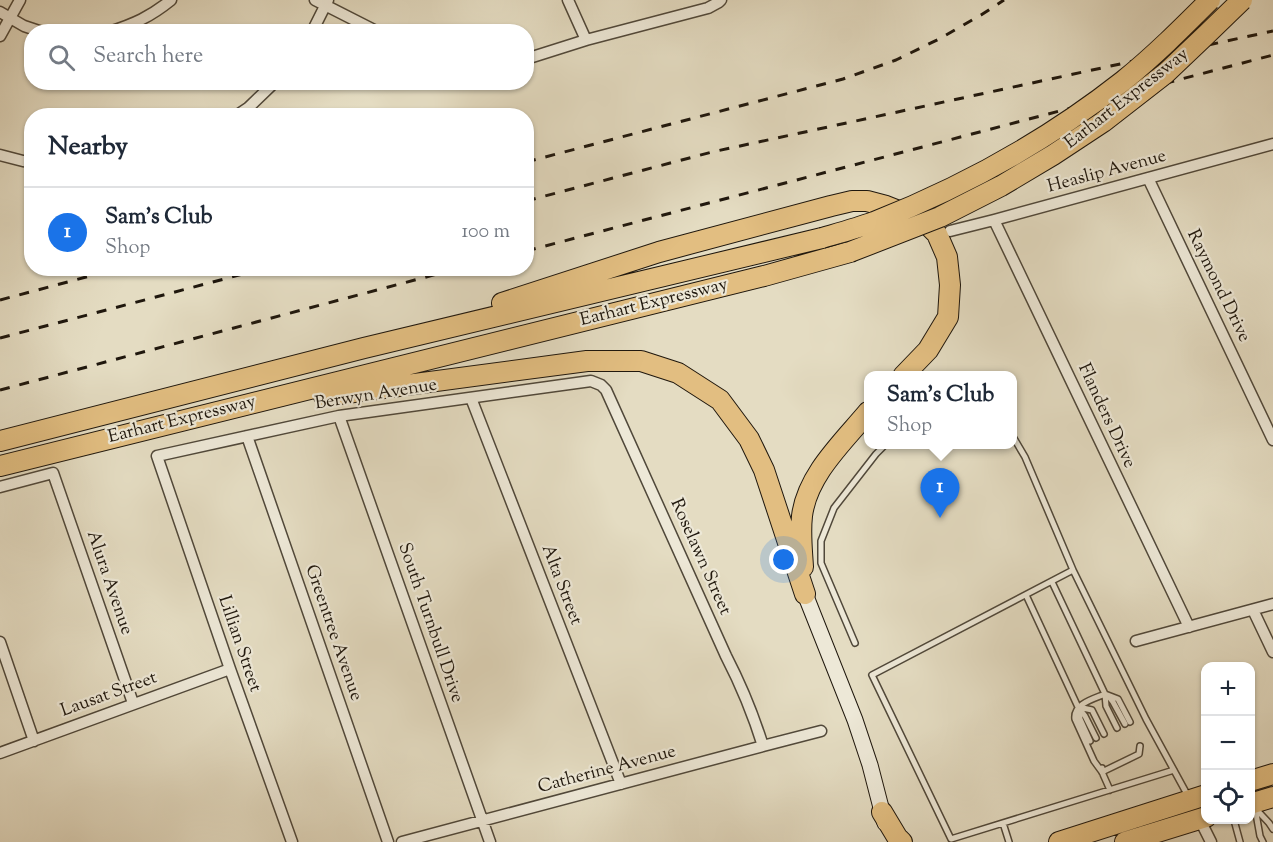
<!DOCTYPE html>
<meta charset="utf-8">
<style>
:root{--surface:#fff;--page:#f6f6f7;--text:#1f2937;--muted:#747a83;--line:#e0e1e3;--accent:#1a73e8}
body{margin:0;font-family:"Sorts Mill Goudy",serif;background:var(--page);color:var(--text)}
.controls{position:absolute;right:18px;bottom:18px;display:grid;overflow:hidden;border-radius:12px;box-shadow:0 2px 4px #0004}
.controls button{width:54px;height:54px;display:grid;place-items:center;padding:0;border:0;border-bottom:2px solid var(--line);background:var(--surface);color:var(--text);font:30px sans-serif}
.you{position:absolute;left:784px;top:560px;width:21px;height:21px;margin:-15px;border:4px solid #fff;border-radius:50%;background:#1a73e8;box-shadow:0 0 0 9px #1a73e833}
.badge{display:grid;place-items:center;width:39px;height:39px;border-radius:50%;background:var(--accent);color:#fff;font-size:20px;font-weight:700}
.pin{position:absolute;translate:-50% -50px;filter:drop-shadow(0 2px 3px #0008)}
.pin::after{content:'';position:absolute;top:32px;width:21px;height:18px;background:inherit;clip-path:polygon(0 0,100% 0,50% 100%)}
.popup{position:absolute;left:864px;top:371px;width:153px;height:78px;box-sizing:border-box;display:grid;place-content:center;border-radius:12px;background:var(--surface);filter:drop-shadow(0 2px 4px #0005);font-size:20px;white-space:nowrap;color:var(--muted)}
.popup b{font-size:22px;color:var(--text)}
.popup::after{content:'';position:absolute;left:50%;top:100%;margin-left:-12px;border:12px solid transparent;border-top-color:var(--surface)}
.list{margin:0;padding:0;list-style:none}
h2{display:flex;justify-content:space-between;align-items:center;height:78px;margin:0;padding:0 24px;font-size:26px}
h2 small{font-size:20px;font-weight:400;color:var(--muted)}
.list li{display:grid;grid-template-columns:39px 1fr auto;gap:18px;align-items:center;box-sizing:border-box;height:90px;padding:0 24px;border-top:2px solid var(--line)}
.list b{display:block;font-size:22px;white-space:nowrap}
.list p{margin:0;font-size:20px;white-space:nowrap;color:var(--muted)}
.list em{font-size:20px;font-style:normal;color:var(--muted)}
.icon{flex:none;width:33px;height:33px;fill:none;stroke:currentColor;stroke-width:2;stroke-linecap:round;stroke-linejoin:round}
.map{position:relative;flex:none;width:1273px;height:842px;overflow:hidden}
.search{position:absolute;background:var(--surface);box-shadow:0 2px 4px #0004;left:24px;top:24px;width:510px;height:66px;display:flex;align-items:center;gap:15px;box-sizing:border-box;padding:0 21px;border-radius:24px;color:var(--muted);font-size:22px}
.panel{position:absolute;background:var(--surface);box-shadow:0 2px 4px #0004;left:24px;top:108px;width:510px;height:168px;border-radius:24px}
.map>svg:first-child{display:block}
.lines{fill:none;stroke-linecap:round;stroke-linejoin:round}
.lane-casing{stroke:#50483a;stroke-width:8}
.street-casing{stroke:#50483a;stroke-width:13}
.secondary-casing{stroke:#1f170d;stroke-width:17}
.highway-casing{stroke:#1f170d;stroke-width:22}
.lane{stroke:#ede8d7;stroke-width:5}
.street{stroke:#ede8d7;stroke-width:10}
.secondary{stroke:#ede8d7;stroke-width:15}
.highway{stroke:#e2be81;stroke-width:20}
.rail{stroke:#1f170d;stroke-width:3;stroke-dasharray:10 10;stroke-linecap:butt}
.highway-bridge-casing{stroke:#1f170d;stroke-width:22;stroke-linecap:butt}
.highway-bridge{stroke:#e2be81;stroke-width:20}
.labels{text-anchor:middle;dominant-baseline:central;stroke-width:4.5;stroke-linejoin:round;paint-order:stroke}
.street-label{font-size:18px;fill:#1f170d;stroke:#ede8d7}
</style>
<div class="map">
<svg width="1273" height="842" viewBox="0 0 1273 842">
<rect width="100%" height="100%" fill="#e4dcc2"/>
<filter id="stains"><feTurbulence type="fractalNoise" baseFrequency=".00333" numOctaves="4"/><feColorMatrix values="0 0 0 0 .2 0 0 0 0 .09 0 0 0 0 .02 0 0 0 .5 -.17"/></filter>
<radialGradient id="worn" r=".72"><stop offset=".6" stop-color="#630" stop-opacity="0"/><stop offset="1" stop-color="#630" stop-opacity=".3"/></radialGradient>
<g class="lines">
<defs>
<path id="lane" d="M1012,435L1025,457L1073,570
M1052,582L1105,694C1093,699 1073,704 1075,719L1094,761L1102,772L1110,790
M1026,595L1078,707L1085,716L1096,738
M855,643L821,563V541L834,508L876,454L886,444
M1105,694L1118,699L1130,722
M1105,694L1106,706L1117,728
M1109,697L1113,702L1125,724
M1078,707L1092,710L1104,734
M1078,708L1080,719L1090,741
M1102,768V772L1139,754L1140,746
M1174,770L951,839L872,675L1073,570L1146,719L1188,796
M1255,808L1260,836L1263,842
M1255,808L1269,823L1273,829
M1234,820L1240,842
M1003,823L1009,842"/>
<path id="street" d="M315,0L378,32
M568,0L586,40
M0,12L24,26L42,32
M109,32C134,24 150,17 171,0
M312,32L328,0
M0,36L20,0
M526,59L586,40L708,8L719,2L721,0
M236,116L248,108L275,82
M0,155L23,161L32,162
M1148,178L1273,440
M994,220L1189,627
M950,231L994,220L1273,144
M471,398L621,784
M339,416L490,842
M247,436L388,842
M0,487L53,473L133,703
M1253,610L1273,652
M1136,641L1273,604
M0,642L34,741
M0,753L230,669
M1198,816L1211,842
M292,842L230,669L157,456L339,416L591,381L601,385L606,390L726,656C741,685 753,714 763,746
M402,842L763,746L821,731"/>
<path id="secondary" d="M805,594L855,720L870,765L885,823"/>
<path id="highway" d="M502,303L659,252L831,206L852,201H867L886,206L924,221L937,234L947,257L950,285L948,317L928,350L903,376
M324,396L587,361H641L678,373L720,400L749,439L764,470L805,594
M0,441L364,348L822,238
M0,466L764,276L850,252
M803,567C802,550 800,533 802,516C807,475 843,442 868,412
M1250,781L1273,774
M1250,804L1273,797
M882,812L897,837L902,842
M1059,842L1206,795
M1125,842L1206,817"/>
</defs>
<use href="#lane" class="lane-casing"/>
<use href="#street" class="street-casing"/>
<use href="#secondary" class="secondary-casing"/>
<use href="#highway" class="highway-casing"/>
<use href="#lane" class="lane"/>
<use href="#street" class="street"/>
<use href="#secondary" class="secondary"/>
<use href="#highway" class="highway"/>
<path class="rail" d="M526,162L843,79L896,60L939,39L981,15L1004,0
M526,201L712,152L1273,31
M526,251L1273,55
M0,300L120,268
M0,338L266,268
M0,390L460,268"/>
<defs>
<path id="highway-bridge" d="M822,238C839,233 857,228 874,222C963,187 1048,140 1123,81C1154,56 1182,28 1210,0
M850,252L940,217L1001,186L1053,155L1103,122L1166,73L1207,34L1242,0"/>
</defs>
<use href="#highway-bridge" class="highway-bridge-casing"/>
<use href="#highway-bridge" class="highway-bridge"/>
</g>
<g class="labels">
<g class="street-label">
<text transform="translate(1127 99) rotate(-38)">Earhart Expressway</text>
<text transform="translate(1107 172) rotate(-15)">Heaslip Avenue</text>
<text transform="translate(1218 286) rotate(64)">Raymond Drive</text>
<text transform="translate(654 303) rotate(-14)">Earhart Expressway</text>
<text transform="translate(376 395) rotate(-9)">Berwyn Avenue</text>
<text transform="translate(1106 416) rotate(65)">Flanders Drive</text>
<text transform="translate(182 420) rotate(-14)">Earhart Expressway</text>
<text transform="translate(700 557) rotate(66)">Roselawn Street</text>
<text transform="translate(109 583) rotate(71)">Alura Avenue</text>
<text transform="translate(561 585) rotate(69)">Alta Street</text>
<text transform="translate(430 623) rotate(71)">South Turnbull Drive</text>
<text transform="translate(333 633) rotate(71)">Greentree Avenue</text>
<text transform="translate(239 644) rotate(71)">Lillian Street</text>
<text transform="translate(109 695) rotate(-20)">Lausat Street</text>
<text transform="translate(607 770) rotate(-15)">Catherine Avenue</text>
</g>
</g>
<rect width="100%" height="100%" filter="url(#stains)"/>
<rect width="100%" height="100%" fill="url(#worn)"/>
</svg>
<div class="controls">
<button>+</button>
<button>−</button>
<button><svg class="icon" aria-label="locate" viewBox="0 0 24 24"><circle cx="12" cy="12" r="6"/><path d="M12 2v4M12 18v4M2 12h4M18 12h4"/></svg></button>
</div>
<div class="you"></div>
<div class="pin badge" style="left:940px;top:518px">1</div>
<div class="popup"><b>Sam's Club</b>Shop</div>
<div class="search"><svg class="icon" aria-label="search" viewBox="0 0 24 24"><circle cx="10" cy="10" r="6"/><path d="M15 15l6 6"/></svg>Search here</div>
<section class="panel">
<h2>Nearby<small></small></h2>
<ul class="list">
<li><span class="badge">1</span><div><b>Sam's Club</b><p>Shop</p></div><em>100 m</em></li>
</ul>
</section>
</div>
